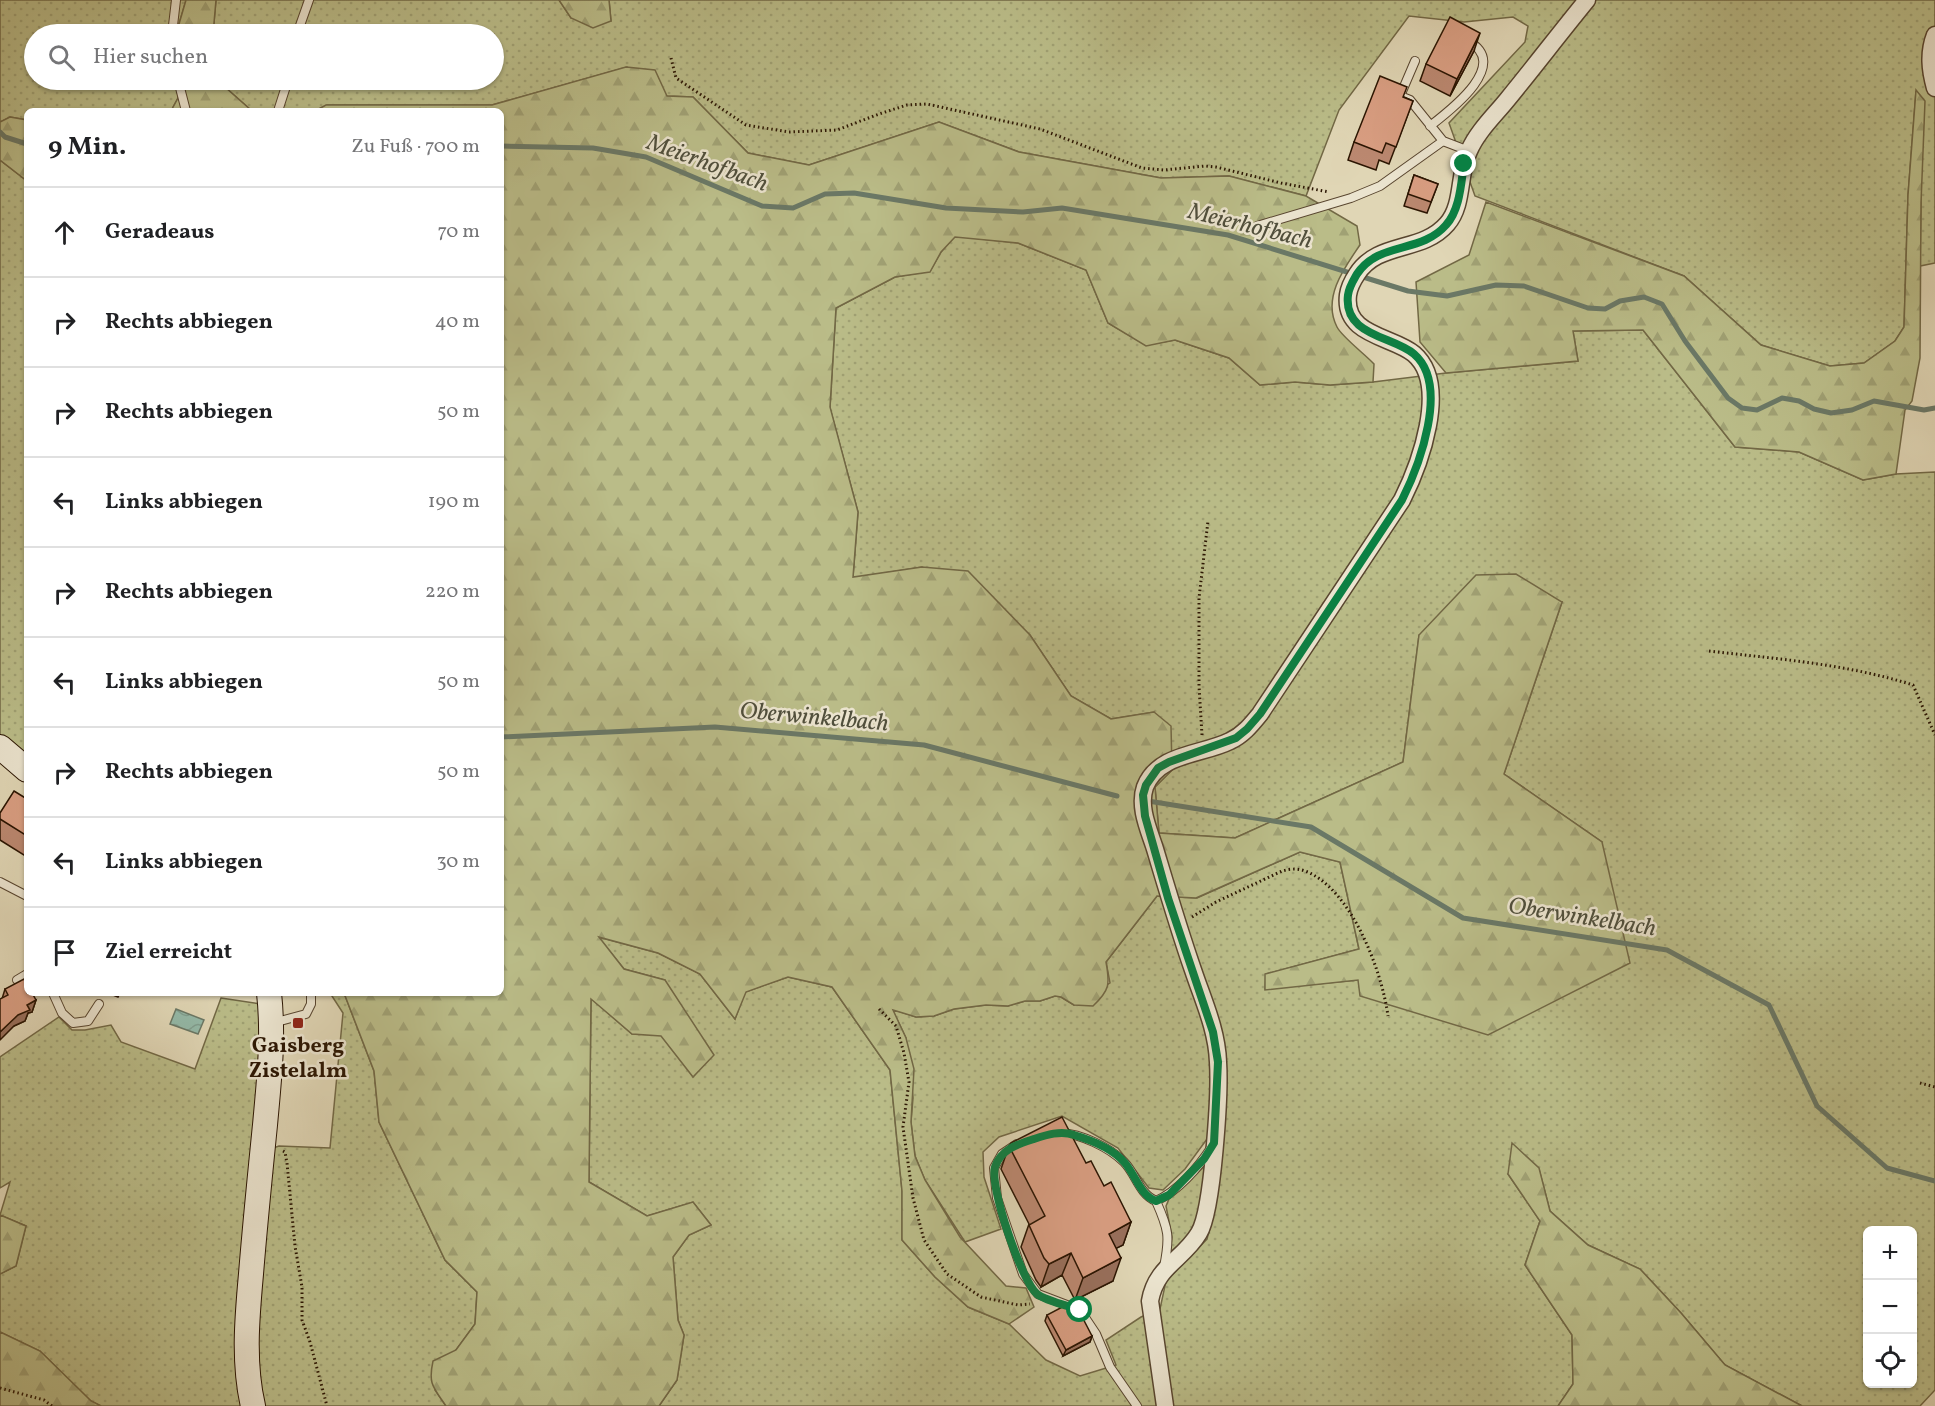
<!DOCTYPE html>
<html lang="de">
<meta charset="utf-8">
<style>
:root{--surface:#fff;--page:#f6f6f6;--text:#202124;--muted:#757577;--line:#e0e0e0}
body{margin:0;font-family:Vollkorn,serif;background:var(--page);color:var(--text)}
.controls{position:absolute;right:18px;bottom:18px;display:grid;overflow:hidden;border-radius:9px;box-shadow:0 2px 4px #0004}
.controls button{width:54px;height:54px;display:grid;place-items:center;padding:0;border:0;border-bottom:2px solid var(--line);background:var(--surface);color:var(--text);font:30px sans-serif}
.stop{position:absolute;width:18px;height:18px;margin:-14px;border:4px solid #0b8043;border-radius:50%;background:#fff}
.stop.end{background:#0b8043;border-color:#fff;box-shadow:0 2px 6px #0008}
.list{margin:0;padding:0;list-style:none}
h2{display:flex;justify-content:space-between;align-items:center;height:78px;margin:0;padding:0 24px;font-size:26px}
h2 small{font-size:20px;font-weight:400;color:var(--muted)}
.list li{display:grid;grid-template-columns:39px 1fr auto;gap:18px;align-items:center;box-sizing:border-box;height:90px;padding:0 24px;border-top:2px solid var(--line)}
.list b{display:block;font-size:22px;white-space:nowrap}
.list em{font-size:20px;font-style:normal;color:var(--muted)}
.icon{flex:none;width:33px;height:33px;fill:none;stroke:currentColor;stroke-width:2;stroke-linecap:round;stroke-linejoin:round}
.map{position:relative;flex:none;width:1935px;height:1406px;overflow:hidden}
.search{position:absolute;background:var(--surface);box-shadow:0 2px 4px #0004;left:24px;top:24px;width:480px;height:66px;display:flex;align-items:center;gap:15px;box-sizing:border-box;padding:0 21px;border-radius:33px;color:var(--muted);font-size:22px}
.panel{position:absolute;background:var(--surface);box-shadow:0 2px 4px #0004;left:24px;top:108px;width:480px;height:888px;border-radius:9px}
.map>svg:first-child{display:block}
.grass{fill:url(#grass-dots);stroke:#726845;stroke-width:1.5;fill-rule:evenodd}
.forest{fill:url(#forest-firs);stroke:#726845;stroke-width:1.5}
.water{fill:url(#water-waves);stroke:#6a7866;stroke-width:1.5}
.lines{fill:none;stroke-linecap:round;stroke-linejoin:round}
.stream{stroke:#6a7866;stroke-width:5}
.lane-casing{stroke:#58452f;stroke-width:10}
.street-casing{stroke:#58452f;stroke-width:19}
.secondary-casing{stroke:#2b1502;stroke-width:26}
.path{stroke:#2b1502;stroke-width:3;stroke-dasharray:1.5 3;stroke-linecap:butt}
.lane{stroke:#ebe4cf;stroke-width:8}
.street{stroke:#ebe4cf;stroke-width:16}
.secondary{stroke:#ebe4cf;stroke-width:24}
.wall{fill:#bb8870;stroke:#2b1502;stroke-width:1.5}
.shaded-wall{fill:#986f5b;stroke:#2b1502;stroke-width:1.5}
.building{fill:#d99e82;stroke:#2b1502;stroke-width:1.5}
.route{stroke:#0b8043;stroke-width:8}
.poi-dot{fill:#8f2418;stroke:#ebe4cf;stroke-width:2}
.labels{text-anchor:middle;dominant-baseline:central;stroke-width:5;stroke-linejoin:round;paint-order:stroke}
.poi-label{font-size:22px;font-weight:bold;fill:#2b1502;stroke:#ebe4cf}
.water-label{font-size:24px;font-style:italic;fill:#504f3c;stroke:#ebe4cf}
</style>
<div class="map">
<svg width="1935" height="1406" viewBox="0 0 1935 1406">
<defs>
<pattern id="grass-dots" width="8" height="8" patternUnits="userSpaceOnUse" patternTransform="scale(1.5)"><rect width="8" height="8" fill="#babc88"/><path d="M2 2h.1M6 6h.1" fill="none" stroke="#a0a174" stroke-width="1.8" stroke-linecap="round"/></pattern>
<pattern id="forest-firs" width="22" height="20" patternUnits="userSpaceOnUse" patternTransform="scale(1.5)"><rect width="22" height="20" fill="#babc88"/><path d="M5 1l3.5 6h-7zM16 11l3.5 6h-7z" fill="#a0a174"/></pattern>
<pattern id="water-waves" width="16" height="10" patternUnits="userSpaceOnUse" patternTransform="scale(1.5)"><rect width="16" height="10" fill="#94baa9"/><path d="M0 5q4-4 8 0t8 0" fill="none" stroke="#809f90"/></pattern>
</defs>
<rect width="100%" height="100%" fill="#e0d6b5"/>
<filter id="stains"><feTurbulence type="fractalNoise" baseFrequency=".00333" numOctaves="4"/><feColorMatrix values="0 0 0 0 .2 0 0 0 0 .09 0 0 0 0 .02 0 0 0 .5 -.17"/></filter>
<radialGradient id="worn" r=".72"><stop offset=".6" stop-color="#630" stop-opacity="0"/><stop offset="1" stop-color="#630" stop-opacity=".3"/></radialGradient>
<path class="grass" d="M0,0H186L179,24L180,34H34V80H186V83L171,111H27V120L10,117L0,122Z
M216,0H559L571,18L611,21L609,0H1935V263L1920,266L1921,203L1916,91L1908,195L1904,327L1895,341L1864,363L1830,366L1761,345L1684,276L1475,196L1449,123L1525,42L1528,26L1513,17L1464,22L1409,16L1339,110L1306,196L1229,176L1161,178L1019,152L939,122L809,165L748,153L693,97L667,96L627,67L492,105H327L315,111H252L217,80H494V34H213Z
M0,160L27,181V760L0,736Z
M955,236L1018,243L1086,270L1108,323L1146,345L1175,340L1229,358L1260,385L1295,382L1330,385L1373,382L1446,373L1578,361L1573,331L1643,330L1735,447L1799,452L1863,480L1896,474L1935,472V1390L1920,1406H1802L1725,1365L1681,1313L1640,1269L1588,1245L1550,1211L1539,1169L1508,1174L1540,1221L1525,1265L1572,1335L1573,1384L1558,1406H659L677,1380L684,1335L678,1320L673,1257L689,1235L711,1225L693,1202L647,1216L589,1182L591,998L632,1034L661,1035L693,1076L665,980L624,969L598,937L658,953L700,974L735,1019L745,992L788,977L832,987L890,1070L902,1191V1240L935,1277L968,1307L1009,1324L1046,1360L1080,1376L1116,1365L1106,1340L1141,1317L1160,1309L1166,1281L1207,1239L1215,1207L1221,1139H1207L1185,1169L1163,1190L1149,1188L1118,1148L1062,1116L999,1137L983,1152L984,1177L1001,1229L965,1242L925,1180L915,1156L911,1122L913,1098L906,1038L892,1009L916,1017L934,1016L954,1009L986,1005L1008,1006L1025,1001H1040L1055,996L1061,997L1074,1005L1110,983L1106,962L1157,896L1197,898L1300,852L1340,862L1359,949L1266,974L1265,989L1358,980L1602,842L1504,774L1562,602L1419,635L1403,762L1235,838L1159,833L1155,787L1172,770L1154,712L1111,719L1071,696L1030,635L922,567L853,578L858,512L830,408L836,308L895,277L930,271L941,252ZM1868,1230H1912V1384H1868Z
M330,993H344L374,1071L379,1122L445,1260L477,1292L475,1324L456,1350L435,1390L446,1406H263L255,1360L270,1149L279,1146L330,1148L343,1013Z
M221,998L261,1004L243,1406H101L91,1401L40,1351L0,1332V1274L16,1266L26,1226L0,1215L10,1182L0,1188V1057L59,1017L72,1030H85L111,1025L121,1042L195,1069Z
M1205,1166L1200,1216L1189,1235L1172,1253H1170L1172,1237L1166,1206L1169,1199Z"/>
<path class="forest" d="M186,0H216L213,34H180L179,24Z
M559,0H609L611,21L593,28L571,18Z
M626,67L655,70L667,96L693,97L748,153L809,165L939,122L1019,152L1161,178L1229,176L1306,196L1357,226L1360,245C1344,268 1322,298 1337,327C1342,337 1366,355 1374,364L1373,382L1330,385L1295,382L1260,385L1229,358L1175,340L1146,346L1108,323L1086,270L1018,243L955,237L941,252L930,272L895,277L836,308L830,407L858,512L853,577L922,567L968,571L1030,635L1071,696L1111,719L1154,712L1171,726L1172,770L1155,787L1159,833L1235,838L1403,762L1419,635L1476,575L1516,574L1562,602L1504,774L1602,842L1630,963L1488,1035L1360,996L1358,980L1265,990V974L1359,949L1340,862L1300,852L1196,898L1157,896L1106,962C1110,984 1110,990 1093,1006L1074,1005L1061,997L1055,996L1040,1001H1025L1008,1006L986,1005L954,1009L934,1016L916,1017L893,1010L906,1038L914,1069L911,1122L915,1156L925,1180L960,1237L1006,1286L1026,1288L1034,1307L1009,1324L968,1307L935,1277L902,1240V1191L890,1070L832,987L788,977L746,992L735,1019L700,974L658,953L599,937L624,969L665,980L714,1055L693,1077L661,1036L632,1034L591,999L589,1182L647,1216L693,1202L711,1225L689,1235L673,1257L678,1320L684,1335L677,1380L659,1406H446C433,1387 428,1384 433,1361L456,1350L475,1324L477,1292L445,1260L379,1122L374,1071L344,993H501V111H315L326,105H492Z
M186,80H217L252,111H171L186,83Z
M1916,90L1925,101L1921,203L1920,358L1912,401L1905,410L1896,474L1863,480L1799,452L1735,447L1643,330L1573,331L1578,361L1446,373L1420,342L1416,282L1469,255L1486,202L1684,276L1761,345L1830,366L1864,363L1895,341L1904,327L1908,195Z
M10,117L27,120V181L0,160V122Z
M1512,1143L1539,1168L1550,1211L1588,1245L1640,1269L1681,1313L1725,1365L1802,1406H1558L1573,1384L1572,1335L1525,1265L1540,1221L1508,1174Z
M0,1215L26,1226L16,1266L0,1274Z
M0,1332L40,1351L91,1401L101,1406H0Z"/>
<path class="water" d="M176,1009L204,1020L198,1034L170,1024Z"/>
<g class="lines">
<path class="stream" d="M0,132L5,137L27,144
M501,146L593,148L646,157L762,206L793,208L825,194L854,193L946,208L1023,212L1062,208L1228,235L1408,291L1447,296L1496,285L1524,286L1588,308L1605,309L1620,301L1644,297L1662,304L1685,341L1728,398L1742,408L1757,410L1782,398L1799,401L1814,409L1831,413L1852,410L1874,401L1924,410L1935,408
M501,737L715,727L924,745L1117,796
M1148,801L1311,827L1463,918L1667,950L1769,1005L1817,1106L1887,1168L1935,1181"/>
<defs>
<path id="lane" d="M172,34L176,0
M297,34L309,0
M1415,61L1400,96L1410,100L1443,141L1469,151
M178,80L186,111
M278,111L288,80
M1430,126C1452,109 1511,64 1468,41
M1257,226L1351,198L1380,186L1443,141
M0,882L27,896
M17,980L27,974
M53,993L62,1013L73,1023L88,1021L99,1004
M273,1023L306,1014L311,1004V993
M1061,1133C1081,1134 1109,1147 1124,1162C1136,1174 1139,1194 1156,1201C1178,1191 1198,1168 1211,1148
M1017,1144L1002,1154L994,1168L997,1198L1023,1274L1038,1294L1080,1310L1096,1334L1110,1367L1137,1406
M1156,1201C1169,1230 1170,1237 1164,1267"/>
<path id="street" d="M1935,35C1928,53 1930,70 1935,88
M1165,1406L1150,1301C1156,1266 1183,1260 1199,1233C1213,1210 1220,1092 1218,1062C1217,1030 1203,1000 1193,970C1179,930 1167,889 1155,849C1149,830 1138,807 1145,787C1158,753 1202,755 1230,741C1243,735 1251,725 1260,714L1402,500C1419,466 1450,385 1414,354C1393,336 1343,336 1348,295C1349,287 1353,280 1357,274C1378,241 1422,253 1447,224C1464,205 1458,173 1469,151C1477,132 1494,116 1507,100C1534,67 1560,33 1587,0"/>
<path id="secondary" d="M0,747L27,770
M253,1406C243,1363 247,1318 251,1274C255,1224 260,1175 265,1125C269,1081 274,1037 269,993"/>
</defs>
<use href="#lane" class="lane-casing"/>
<use href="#street" class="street-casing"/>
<use href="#secondary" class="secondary-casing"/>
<path class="path" d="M671,58L676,78L746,125L789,132L837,130L879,114L907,105L927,104L1040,129L1142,168L1164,170L1205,166L1216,167L1281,183L1329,192
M1709,651C1778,659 1847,664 1913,685L1935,735
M1202,735L1199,686V598L1208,521
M1192,917L1216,902L1282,871C1289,869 1297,868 1305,871C1351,888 1382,971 1388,1016
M879,1009L896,1026L904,1053L909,1082L903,1127L913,1198L924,1240L947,1274L981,1297L1018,1305L1030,1304
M1920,1083L1935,1087
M283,1151L285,1152L287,1163L295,1246L302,1287V1320L310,1342L327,1406
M0,1388L44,1400L52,1406"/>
<use href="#lane" class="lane"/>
<use href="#street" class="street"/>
<use href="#secondary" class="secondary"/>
</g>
<path class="wall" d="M1474,51L1450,96L1420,81L1426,64Z
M1404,97L1413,101L1389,164L1379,160L1376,170L1348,160L1354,142Z
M1414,175L1438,184L1427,213L1404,206Z
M27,799V857L0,840V813Z
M5,989L36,1000L32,1012L28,1013L25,1021L14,1026L2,999Z
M108,993H120L118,997Z
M1009,1146L1086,1163L1104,1186L1131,1222L1123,1245L1116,1248L1113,1281L1075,1300L1062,1275L1041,1287L1036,1280L1021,1247L1029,1224L1001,1169Z
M1047,1315L1092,1336L1090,1342L1063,1356L1045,1321Z"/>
<path class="shaded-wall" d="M1480,33L1474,51L1450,96L1457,79Z
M36,1000L32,1012L28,1013L25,1021L14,1026L0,1040V1032L27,1005Z
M1131,1222L1123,1245L1101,1256L1109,1234Z
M1071,1253L1062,1275L1041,1287L1049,1264Z
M1121,1258L1113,1281L1075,1300L1083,1278Z
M1092,1336L1090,1342L1063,1356L1066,1350Z"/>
<path class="building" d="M1450,17L1480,33L1457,79L1426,64Z
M1380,76L1407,87L1403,97L1413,101L1396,147L1386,143L1382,153L1354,142Z
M1414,175L1438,184L1431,202L1408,194Z
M14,791L27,799V836L0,819V813Z
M24,979L27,984V993H32L36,1000L27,1005L30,1010L18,1015L0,1032V999L8,995L5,989Z
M1062,1117L1086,1163L1091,1161L1104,1186L1111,1182L1131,1222L1109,1234L1121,1258L1083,1278L1071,1253L1049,1264L1044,1258L1029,1225L1045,1216L1009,1146L1011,1143Z
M1066,1305L1078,1309L1092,1336L1066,1350L1047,1315Z"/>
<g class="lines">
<path class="route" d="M1080,1310C1069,1306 1046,1301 1037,1294C1022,1282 989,1186 995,1167C1001,1149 1018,1144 1034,1139C1046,1135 1061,1130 1074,1135C1091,1140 1113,1149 1125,1163C1136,1176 1140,1195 1156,1201L1169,1195L1204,1159L1214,1143L1218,1062L1213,1032L1168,898L1145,816L1143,795L1146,785L1158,768L1169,762L1236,738L1247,729L1260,714L1402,500C1419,466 1450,385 1414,354C1393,336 1343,336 1348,295C1349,287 1353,281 1357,274C1379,241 1421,254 1446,225C1460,210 1461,183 1464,164"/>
</g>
<rect class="poi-dot" x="292" y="1017" width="12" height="12" rx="3"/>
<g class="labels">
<g class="poi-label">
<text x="298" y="1046">Gaisberg<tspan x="298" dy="25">Zistelalm</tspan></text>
</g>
<g class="water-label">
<text transform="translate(707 164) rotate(20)">Meierhofbach</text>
<text transform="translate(1250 227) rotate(14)">Meierhofbach</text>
<text transform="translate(814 718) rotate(5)">Oberwinkelbach</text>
<text transform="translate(1582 918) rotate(9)">Oberwinkelbach</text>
</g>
</g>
<rect width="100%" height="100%" filter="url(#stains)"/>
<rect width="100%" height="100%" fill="url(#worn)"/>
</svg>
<div class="controls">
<button>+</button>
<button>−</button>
<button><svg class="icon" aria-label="locate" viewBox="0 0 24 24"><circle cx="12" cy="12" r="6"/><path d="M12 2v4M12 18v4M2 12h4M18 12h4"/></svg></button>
</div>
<div class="stop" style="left:1080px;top:1310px"></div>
<div class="stop end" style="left:1464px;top:164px"></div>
<div class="search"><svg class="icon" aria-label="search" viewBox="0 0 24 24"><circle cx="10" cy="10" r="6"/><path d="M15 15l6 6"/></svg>Hier suchen</div>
<section class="panel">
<h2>9 Min.<small>Zu Fuß · 700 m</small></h2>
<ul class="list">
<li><svg class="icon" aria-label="ahead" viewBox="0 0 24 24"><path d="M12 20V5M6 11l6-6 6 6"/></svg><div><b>Geradeaus</b></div><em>70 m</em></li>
<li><svg class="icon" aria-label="right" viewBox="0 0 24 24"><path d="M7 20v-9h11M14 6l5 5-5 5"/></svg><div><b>Rechts abbiegen</b></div><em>40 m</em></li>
<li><svg class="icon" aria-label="right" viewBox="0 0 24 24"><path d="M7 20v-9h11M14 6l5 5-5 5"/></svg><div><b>Rechts abbiegen</b></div><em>50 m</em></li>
<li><svg class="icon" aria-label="left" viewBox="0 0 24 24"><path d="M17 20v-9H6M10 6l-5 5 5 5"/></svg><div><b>Links abbiegen</b></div><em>190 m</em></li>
<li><svg class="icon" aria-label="right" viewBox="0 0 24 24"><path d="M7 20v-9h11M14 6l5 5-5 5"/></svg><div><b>Rechts abbiegen</b></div><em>220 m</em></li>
<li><svg class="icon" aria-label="left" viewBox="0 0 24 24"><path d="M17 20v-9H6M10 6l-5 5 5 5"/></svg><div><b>Links abbiegen</b></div><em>50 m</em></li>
<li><svg class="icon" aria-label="right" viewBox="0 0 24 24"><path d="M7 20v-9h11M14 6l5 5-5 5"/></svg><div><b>Rechts abbiegen</b></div><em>50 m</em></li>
<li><svg class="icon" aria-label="left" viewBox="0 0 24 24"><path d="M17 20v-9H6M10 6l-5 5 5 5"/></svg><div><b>Links abbiegen</b></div><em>30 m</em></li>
<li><svg class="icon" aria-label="arrive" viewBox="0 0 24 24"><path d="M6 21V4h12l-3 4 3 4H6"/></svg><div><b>Ziel erreicht</b></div></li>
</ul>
</section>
</div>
